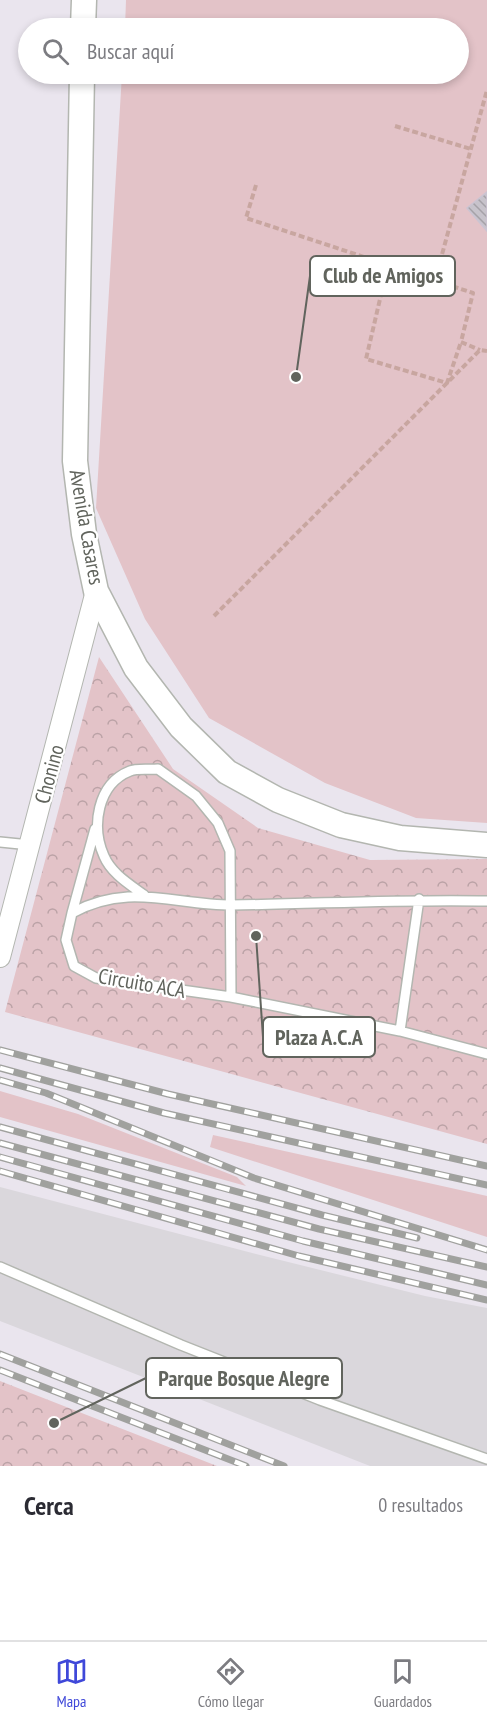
<!DOCTYPE html>
<html lang="es">
<meta charset="utf-8">
<style>
:root{--surface:#fff;--page:#f7f7f7;--text:#2b2b33;--muted:#7c7c81;--line:#e1e1e2;--accent:#3f48d9}
body{margin:0;font-family:"PT Sans Narrow",sans-serif;background:var(--page);color:var(--text)}
.list{margin:0;padding:0;list-style:none}
h2{display:flex;justify-content:space-between;align-items:center;height:78px;margin:0;padding:0 24px;font-size:26px}
h2 small{font-size:20px;font-weight:400;color:var(--muted)}
.icon{flex:none;width:33px;height:33px;fill:none;stroke:currentColor;stroke-width:2;stroke-linecap:round;stroke-linejoin:round}
.map{position:relative;flex:none;width:487px;height:1466px;overflow:hidden}
.search{position:absolute;background:var(--surface);box-shadow:0 3px 9px #0003;left:18px;right:18px;top:18px;height:66px;display:flex;align-items:center;gap:15px;box-sizing:border-box;padding:0 21px;border-radius:33px;color:var(--muted);font-size:22px}
.sheet{height:174px;background:var(--surface)}
nav{display:flex;justify-content:space-around;align-items:center;box-sizing:border-box;height:84px;border-top:2px solid var(--line);background:var(--surface);font-size:16px;color:var(--muted)}
nav a{display:grid;justify-items:center;gap:3px}
nav .on{color:var(--accent)}
.map>svg:first-child{display:block}
.industrial{fill:#dad7dc}
.green{fill:#e3c3c8}
.park{fill:url(#park-crowns)}
.building{fill:url(#building-back-hatch);stroke:#cbc4d2;stroke-width:1.5}
.lines{fill:none;stroke-linecap:round;stroke-linejoin:round}
.service-casing{stroke:#b3b6b0;stroke-width:12}
.minor-casing{stroke:#b3b6b0;stroke-width:22}
.tertiary-casing{stroke:#b3b6b0;stroke-width:27}
.path{stroke:#c8a6a0;stroke-width:4;stroke-dasharray:6 3;stroke-linecap:butt}
.service{stroke:#fff;stroke-width:9}
.minor{stroke:#fff;stroke-width:20}
.tertiary{stroke:#fff;stroke-width:24}
.rail-casing{stroke:#a0a19e;stroke-width:7}
.rail{stroke:#fff;stroke-width:4.5;stroke-dasharray:14;stroke-linecap:butt}
.labels{text-anchor:middle;dominant-baseline:central;stroke-width:4.5;stroke-linejoin:round;paint-order:stroke}
.street-label{font-size:21px;fill:#61645d;stroke:#fff}
.leader{fill:none;stroke:#61645d;stroke-width:2}
.callout-dot{fill:#61645d;stroke:#fff;stroke-width:2}
.callout{fill:#fff;stroke:#61645d;stroke-width:2}
.callout-label{font-size:22px;text-anchor:middle;font-weight:bold;fill:#61645d}
</style>
<div class="map">
<svg width="487" height="1466" viewBox="0 0 487 1466">
<defs>
<pattern id="park-crowns" width="20" height="18" patternUnits="userSpaceOnUse" patternTransform="scale(1.5)"><rect width="20" height="18" fill="#e3c3c8"/><path d="M2 6a3 3 0 1 1 6 0M12 15a3 3 0 1 1 6 0" fill="none" stroke="#bba2a6"/></pattern>
<pattern id="building-back-hatch" width="6" height="6" patternUnits="userSpaceOnUse" patternTransform="scale(1.5)"><rect width="6" height="6" fill="#c7c3cb"/><path d="M-1 5l2 2M0 0l6 6M5-1l2 2" fill="none" stroke="#a5a2a8"/></pattern>
</defs>
<rect width="100%" height="100%" fill="#eae5ee"/>
<path class="industrial" d="M0,1187L264,1256L425,1296L487,1308V1466H370L0,1321Z"/>
<path class="green" d="M126,0H487V823L416,818L325,783L209,718L145,619L96,508L122,74H458V28H125Z
M0,1091L78,1114L237,1177L246,1186L0,1117Z
M213,1135L487,1196V1237L210,1147Z"/>
<path class="park" d="M99,657L173,769L258,828L370,860L487,859V1144L5,1012Z
M0,1381L217,1466H0Z"/>
<path class="building" d="M487,192V231L467,208Z"/>
<g class="lines">
<defs>
<path id="service" d="M0,842L30,845
M144,895C129,884 111,873 104,856C91,827 97,784 130,771C137,768 149,770 158,769L196,796L218,823L230,851L231,997
M487,901C402,899 317,904 232,905C174,905 129,882 72,913L66,940L74,966L96,978L231,997L400,1031L487,1054
M72,913L95,829
M400,1031L419,899
M0,1267L181,1345L320,1400L487,1459"/>
<path id="minor" d="M0,957L96,591"/>
<path id="tertiary" d="M83,28L84,0
M82,74L75,461L84,534L96,591L136,668L181,727L227,772L278,800L341,825L400,838L487,845"/>
</defs>
<use href="#service" class="service-casing"/>
<use href="#minor" class="minor-casing"/>
<use href="#tertiary" class="tertiary-casing"/>
<path class="path" d="M395,126L471,149
M256,185L246,218L473,293L461,342L480,350
M388,265L366,359L447,383L461,342
M435,280L487,90
M214,616L480,350L487,351"/>
<use href="#service" class="service"/>
<use href="#minor" class="minor"/>
<use href="#tertiary" class="tertiary"/>
<defs>
<path id="rail" d="M0,1050L168,1094L487,1166
M0,1068L164,1113L487,1185
M0,1080L46,1093L254,1178L487,1250
M0,1127L322,1215L417,1238
M0,1143L319,1229L487,1267
M0,1157L303,1241L487,1285
M0,1171L299,1256L487,1300
M0,1354L284,1466
M0,1370L246,1466"/>
</defs>
<use href="#rail" class="rail-casing"/>
<use href="#rail" class="rail"/>
</g>
<g class="labels">
<g class="street-label">
<text transform="translate(87 527) rotate(80)">Avenida Casares</text>
<text transform="translate(49 774) rotate(-75)">Chonino</text>
<text transform="translate(142 983) rotate(10)">Circuito ACA</text>
</g>
</g>
<path class="leader" d="M296 377L310 276M256 936L263 1037M54 1423L146 1378"/>
<g class="callout-dot">
<circle cx="296" cy="377" r="6"/>
<circle cx="256" cy="936" r="6"/>
<circle cx="54" cy="1423" r="6"/>
</g>
<g class="callout">
<rect x="310" y="256" width="145" height="40" rx="6"/>
<rect x="263" y="1017" width="112" height="40" rx="6"/>
<rect x="146" y="1358" width="196" height="40" rx="6"/>
</g>
<g class="callout-label">
<text x="383" y="283">Club de Amigos</text>
<text x="319" y="1045">Plaza A.C.A</text>
<text x="244" y="1386">Parque Bosque Alegre</text>
</g>
</svg>
<div class="search"><svg class="icon" aria-label="search" viewBox="0 0 24 24"><circle cx="10" cy="10" r="6"/><path d="M15 15l6 6"/></svg>Buscar aquí</div>
</div>
<section class="sheet">
<h2>Cerca<small>0 resultados</small></h2>
<ul class="list">
</ul>
</section>
<nav>
<a class="on"><svg class="icon" aria-label="map" viewBox="0 0 24 24"><path d="M3 6l6-2 6 2 6-2v14l-6 2-6-2-6 2zM9 4v14M15 6v14"/></svg>Mapa</a>
<a><svg class="icon" aria-label="directions" viewBox="0 0 24 24"><path d="M12 3l9 9-9 9-9-9zM9 14v-3h6M13 9l2 2-2 2"/></svg>Cómo llegar</a>
<a><svg class="icon" aria-label="saved" viewBox="0 0 24 24"><path d="M7 4h10v16l-5-4-5 4z"/></svg>Guardados</a>
</nav>
